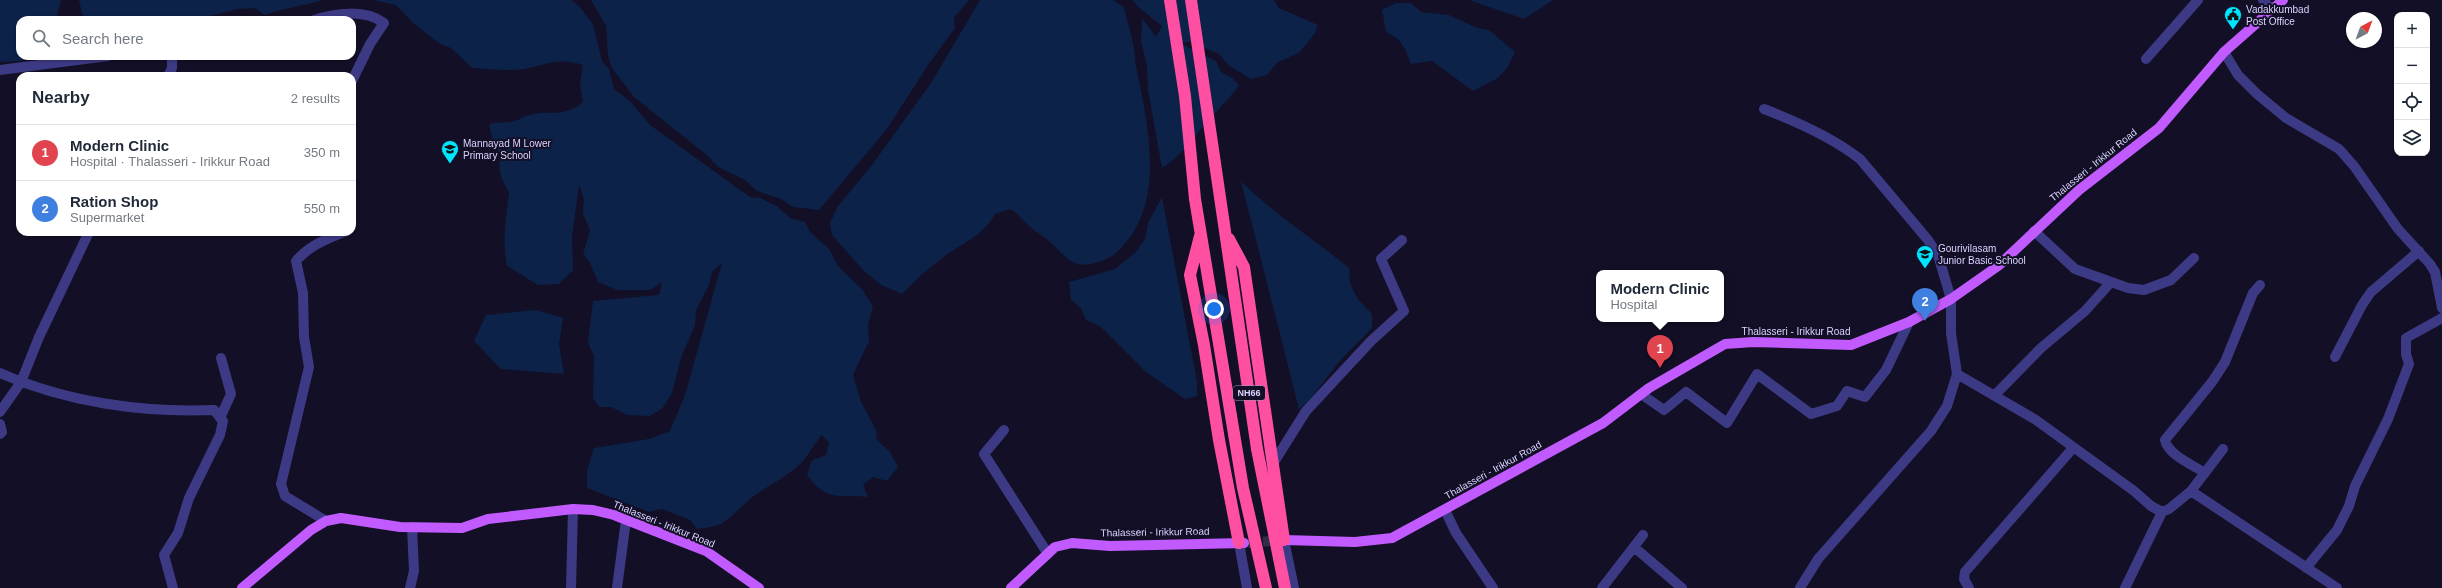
<!DOCTYPE html>
<meta charset="utf-8">
<style>
:root{--surface:#fff;--page:#f2f2f3;--text:#1f2937;--muted:#747a83;--line:#e0e1e3;--accent:#117e91}
body{margin:0;font-family:Arial,sans-serif;background:var(--page);color:var(--text)}
.controls{position:absolute;right:12px;top:12px;display:grid;overflow:hidden;border-radius:8px;box-shadow:0 1px 3px #0004}
.controls button{width:36px;height:36px;display:grid;place-items:center;padding:0;border:0;border-bottom:1px solid var(--line);background:var(--surface);color:var(--text);font:20px sans-serif}
.compass{position:absolute;left:2346px;top:12px;width:36px;height:36px;border-radius:50%;background:var(--surface);box-shadow:0 1px 3px #0004;rotate:41deg}
.you{position:absolute;left:1214px;top:309px;width:14px;height:14px;margin:-10px;border:3px solid #fff;border-radius:50%;background:#1a73e8;box-shadow:0 0 0 6px #1a73e833}
.badge{display:grid;place-items:center;width:26px;height:26px;border-radius:50%;background:var(--accent);color:#fff;font-size:13px;font-weight:700}
.pin{position:absolute;translate:-50% -33px;filter:drop-shadow(0 1px 2px #0008)}
.pin::after{content:'';position:absolute;top:21px;width:14px;height:12px;background:inherit;clip-path:polygon(0 0,100% 0,50% 100%)}
.popup{position:absolute;left:1596px;top:270px;width:128px;height:52px;box-sizing:border-box;display:grid;place-content:center;border-radius:8px;background:var(--surface);filter:drop-shadow(0 1px 3px #0005);font-size:13px;white-space:nowrap;color:var(--muted)}
.popup b{font-size:15px;color:var(--text)}
.popup::after{content:'';position:absolute;left:50%;top:100%;margin-left:-8px;border:8px solid transparent;border-top-color:var(--surface)}
.list{margin:0;padding:0;list-style:none}
h2{display:flex;justify-content:space-between;align-items:center;height:52px;margin:0;padding:0 16px;font-size:17px}
h2 small{font-size:13px;font-weight:400;color:var(--muted)}
.list li{display:grid;grid-template-columns:26px 1fr auto;gap:12px;align-items:center;box-sizing:border-box;height:56px;padding:0 16px;border-top:1px solid var(--line)}
.list b{display:block;font-size:15px;white-space:nowrap}
.list p{margin:0;font-size:13px;white-space:nowrap;color:var(--muted)}
.list em{font-size:13px;font-style:normal;color:var(--muted)}
.icon{flex:none;width:22px;height:22px;fill:none;stroke:currentColor;stroke-width:2;stroke-linecap:round;stroke-linejoin:round}
.map{position:relative;flex:none;width:2442px;height:588px;overflow:hidden}
.search{position:absolute;background:var(--surface);box-shadow:0 1px 3px #0004;left:16px;top:16px;width:340px;height:44px;display:flex;align-items:center;gap:10px;box-sizing:border-box;padding:0 14px;border-radius:12px;color:var(--muted);font-size:15px}
.panel{position:absolute;background:var(--surface);box-shadow:0 1px 3px #0004;left:16px;top:72px;width:340px;height:164px;border-radius:12px}
.map>svg:first-child{display:block}
.water{fill:#0c2248}
.lines{fill:none;stroke-linecap:round;stroke-linejoin:round}
.major-tunnel{stroke:#312d47;stroke-width:10;stroke-dasharray:10 5;stroke-linecap:butt}
.minor{stroke:#3d3a85;stroke-width:10}
.major{stroke:#c25bff;stroke-width:10}
.highway{stroke:#ff4fa3;stroke-width:12}
.labels{text-anchor:middle;dominant-baseline:central;stroke-width:4;stroke-linejoin:round;paint-order:stroke}
.shield{fill:#130f26;stroke:#9e99be;stroke-width:1}
.shield-label{font-size:9px;font-weight:bold;fill:#d9d4ff}
.poi-label{font-size:10px;fill:#d9d4ff;stroke:#130f26;text-anchor:start}
.street-label{font-size:10px;fill:#d9d4ff;stroke:#130f26}
</style>
<div class="map">
<svg width="2442" height="588" viewBox="0 0 2442 588">
<rect width="100%" height="100%" fill="#130f26"/>
<path class="water" d="M0,0H61L56,20H20V56H30L20,61L0,62Z
M79,0H323C303,6 284,8 265,15L255,8L238,9L194,20H88L82,14Z
M373,0H571L579,6L593,24L602,61L609,69L614,89L630,101L650,125L750,197L760,198L777,206L790,218L805,222L810,232L829,249L838,266L863,290L873,307L868,324L869,341L853,375L861,402L876,430L877,440L890,452L898,467L887,481L873,477L863,485L868,497C839,494 827,503 807,475L812,460L826,455L829,443L822,435C815,443 810,452 804,460C792,474 769,485 754,496C744,503 735,515 724,522C717,527 705,528 697,529L690,520L662,509L649,512L587,488V471L594,448L649,439L670,431L685,395L722,263L712,272L709,285L696,310L695,325L681,358L672,393L662,409L649,416L627,415L611,407H599L593,398L594,356L588,343L593,301L659,295L662,282L650,290H617L598,282L590,263L583,254L590,230L583,214L584,199L579,185L572,237L573,270L559,284L538,285L507,266C502,241 506,217 509,192C501,179 497,170 501,155L493,142L489,124C498,122 507,123 514,121C520,120 524,116 529,115C551,109 562,119 583,102L580,84L583,65C557,58 553,63 529,68C511,72 489,69 472,68L451,48L440,44L412,22L396,5Z
M591,0H969L954,18L955,28L928,65L887,129L819,210L793,207L781,199L757,191L745,180L718,167L708,156L634,97L612,68L608,56L606,26Z
M980,0H1113L1124,7C1127,23 1136,47 1135,61C1147,122 1169,204 1117,252C1108,260 1091,267 1078,264C1068,262 1061,252 1054,246C1049,239 1041,236 1035,231C1025,224 1021,215 1010,209L995,214C983,237 961,243 941,259C927,270 914,281 902,294L881,285L863,270L832,235L830,223L838,206L872,165L931,83Z
M1133,0H1274L1279,8L1318,25L1315,33L1300,52L1277,63L1267,75L1251,79L1228,65L1219,54L1190,42L1180,43L1216,61L1221,72L1231,77L1239,85C1229,100 1216,111 1205,124C1191,141 1180,157 1162,168L1148,90L1147,67L1141,41L1142,18L1156,37L1162,26L1138,7Z
M1469,0H1553L1524,19Z
M1396,3H1411L1421,12L1449,15L1477,28L1489,30L1515,52L1507,68L1498,78L1473,91L1432,61L1411,64L1405,49L1398,39L1386,32L1382,10Z
M1241,181C1273,214 1314,239 1349,268L1350,283L1357,298L1372,314V328L1339,362L1310,399L1299,409Z
M1162,197L1197,382V396L1185,399L1146,372L1100,326L1086,320L1081,308L1071,300L1069,282L1115,269L1136,252L1145,239L1148,223Z
M536,310L563,318L559,344L564,374L501,369L474,341L486,315Z"/>
<g class="lines">
<path class="major-tunnel" d="M1248,543L1282,540"/>
<path class="minor" d="M2263,0L2272,10
M314,20C335,13 365,9 384,23L370,44L352,81
M2224,52L2238,75L2257,94L2286,118L2339,149L2354,166L2398,229L2430,264L2435,272L2442,308
M2146,59L2198,0
M0,70L108,56
M168,76L172,68V56
M1764,109C1798,122 1832,137 1860,159L1928,240L1938,255L1951,299V333L1957,374L2036,420L2134,491L2151,506L2162,512L2169,509L2191,491L2337,588
M2034,231L2075,269L2128,288L2144,290L2171,280L2194,258
M2335,357L2362,305L2371,292L2419,251
M0,373C66,402 142,413 214,410L223,421L220,435L189,498L178,533L164,555L173,588
M1641,394L1664,410L1686,392L1727,423L1757,374L1811,414L1837,406L1847,391L1865,397L1886,370L1909,322
M1995,395L2041,348L2085,311L2111,282
M0,412L21,382L39,337L89,232
M220,418L231,394L221,358
M0,424L2,432L0,434
M1004,430L984,454L1048,554
M1274,462L1306,411L1371,341L1404,311L1381,259L1402,240
M2205,473C2193,465 2168,455 2165,440L2212,382L2225,362L2253,293L2260,285
M2191,491L2223,449
M1445,510L1456,533L1493,588
M326,521L285,496L281,484L309,367L304,337L303,293L296,261C310,245 325,240 344,232
M1284,540L1294,588
M1239,543L1247,588
M1634,547L1682,588
M2306,568L2337,530L2349,506L2355,486L2388,419L2409,364L2406,354V338L2442,318
M410,588L414,571L412,527
M571,588L573,509
M617,588L626,520
M1602,588L1643,535
M1800,588L1818,559L1931,431L1947,406L1957,374
M1969,588L1964,579L1965,572L2073,448
M2125,588L2162,512"/>
<path class="major" d="M1284,540L1355,542L1392,538L1603,423L1649,388L1725,344L1753,342L1851,345L1909,322L1951,299L1998,266L2079,190L2159,128L2224,52L2283,0
M242,588L311,530L326,521L341,518L400,527L462,528L488,519L573,509L593,510L614,515L706,551L759,588
M1011,588L1055,547L1072,543L1110,546L1244,543"/>
<path class="highway" d="M1170,0L1185,96L1195,199L1243,488L1266,588
M1191,0L1257,449L1285,588
M1200,236L1190,275L1204,345L1219,440L1239,543
M1229,239L1244,267L1284,540"/>
</g>
<defs>
<symbol id="civic-pin" viewBox="-11 -11 22 30"><path d="M0 17L-7.5 6A9.5 9.5 0 1 1 7.5 6Z" fill="#00e5ff" stroke="#130f26"/><path d="M-.6-6.5H3V-4.5H.6V-3L4-1V1h2V6H-6V1h2V-1L-.6-3ZM-1.2 2.5V6h2.4V2.5Z" fill="#111"/></symbol>
<symbol id="school-pin" viewBox="-11 -11 22 30"><path d="M0 17L-7.5 6A9.5 9.5 0 1 1 7.5 6Z" fill="#00e5ff" stroke="#130f26"/><path d="M0-5L7-2L0 1L-7-2ZM-4 1L0 2.5L4 1V4Q0 6-4 4Z" fill="#111"/></symbol>
</defs>
<g fill-rule="evenodd">
<use href="#civic-pin" x="2223" y="5" width="20" height="27"/>
<use href="#school-pin" x="440" y="139" width="20" height="27"/>
<use href="#school-pin" x="1915" y="244" width="20" height="27"/>
</g>
<g class="labels">
<rect class="shield" x="1233" y="386" width="32" height="14" rx="3"/>
<g class="shield-label">
<text x="1249" y="393">NH66</text>
</g>
<g class="poi-label">
<text x="2246" y="9">Vadakkumbad<tspan x="2246" dy="12">Post Office</tspan></text>
<text x="463" y="143">Mannayad M Lower<tspan x="463" dy="12">Primary School</tspan></text>
<text x="1938" y="248">Gourivilasam<tspan x="1938" dy="12">Junior Basic School</tspan></text>
</g>
<g class="street-label">
<text transform="translate(2093 165) rotate(-39)">Thalasseri - Irikkur Road</text>
<text x="1796" y="331">Thalasseri - Irikkur Road</text>
<text transform="translate(1493 470) rotate(-29)">Thalasseri - Irikkur Road</text>
<text transform="translate(664 524) rotate(22)">Thalasseri - Irikkur Road</text>
<text transform="translate(1155 532) rotate(-1)">Thalasseri - Irikkur Road</text>
</g>
</g>
</svg>
<div class="controls">
<button>+</button>
<button>−</button>
<button><svg class="icon" aria-label="locate" viewBox="0 0 24 24"><circle cx="12" cy="12" r="6"/><path d="M12 2v4M12 18v4M2 12h4M18 12h4"/></svg></button>
<button><svg class="icon" aria-label="layers" viewBox="0 0 24 24"><path d="M12 4l9 5-9 5-9-5zM3 14l9 5 9-5"/></svg></button>
</div>
<svg class="compass" viewBox="-18 -18 36 36"><path d="M0-13l5 13h-10z" fill="#e53935"/><path d="M0 13l5-13h-10z" fill="#747a83"/></svg>
<div class="you"></div>
<div class="pin badge" style="left:1660px;top:368px;background:#e0444e">1</div>
<div class="popup"><b>Modern Clinic</b>Hospital</div>
<div class="pin badge" style="left:1925px;top:321px;background:#3f7fe0">2</div>
<div class="search"><svg class="icon" aria-label="search" viewBox="0 0 24 24"><circle cx="10" cy="10" r="6"/><path d="M15 15l6 6"/></svg>Search here</div>
<section class="panel">
<h2>Nearby<small>2 results</small></h2>
<ul class="list">
<li><span class="badge" style="background:#e0444e">1</span><div><b>Modern Clinic</b><p>Hospital · Thalasseri - Irikkur Road</p></div><em>350 m</em></li>
<li><span class="badge" style="background:#3f7fe0">2</span><div><b>Ration Shop</b><p>Supermarket</p></div><em>550 m</em></li>
</ul>
</section>
</div>
